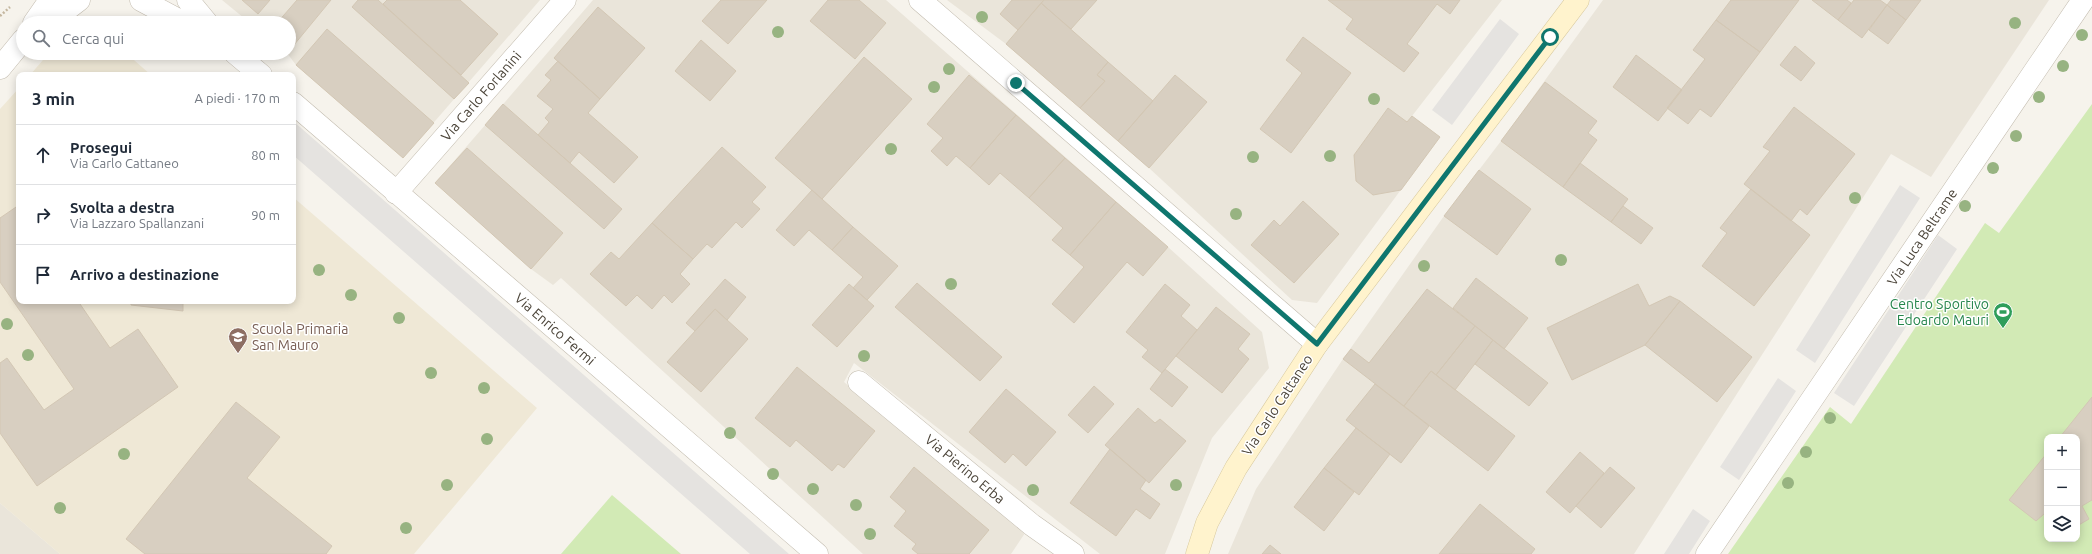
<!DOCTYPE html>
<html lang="it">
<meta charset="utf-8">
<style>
:root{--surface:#fff;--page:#f6f6f7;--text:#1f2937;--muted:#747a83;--line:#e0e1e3}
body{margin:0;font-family:Ubuntu,sans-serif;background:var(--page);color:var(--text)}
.controls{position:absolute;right:12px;bottom:12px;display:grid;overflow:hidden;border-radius:8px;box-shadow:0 2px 10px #0003}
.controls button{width:36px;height:36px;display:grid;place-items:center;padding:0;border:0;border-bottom:1px solid var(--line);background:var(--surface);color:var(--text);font:20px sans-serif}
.stop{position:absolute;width:12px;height:12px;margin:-9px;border:3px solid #0f766e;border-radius:50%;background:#fff}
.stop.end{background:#0f766e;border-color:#fff;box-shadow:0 1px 4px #0008}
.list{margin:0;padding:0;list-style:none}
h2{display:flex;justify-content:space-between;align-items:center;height:52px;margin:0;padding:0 16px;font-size:17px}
h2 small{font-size:13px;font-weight:400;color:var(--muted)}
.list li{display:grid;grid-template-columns:26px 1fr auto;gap:12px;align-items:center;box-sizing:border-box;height:60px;padding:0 16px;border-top:1px solid var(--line)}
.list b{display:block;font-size:15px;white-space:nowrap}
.list p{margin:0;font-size:13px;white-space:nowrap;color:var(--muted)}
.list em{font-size:13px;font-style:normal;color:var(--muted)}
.icon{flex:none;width:22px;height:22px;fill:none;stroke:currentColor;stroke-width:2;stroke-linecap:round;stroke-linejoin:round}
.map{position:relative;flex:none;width:2092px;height:554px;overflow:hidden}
.search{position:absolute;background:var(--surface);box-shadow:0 2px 10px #0003;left:16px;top:16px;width:280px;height:44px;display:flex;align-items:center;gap:10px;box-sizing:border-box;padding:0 14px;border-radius:22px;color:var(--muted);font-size:15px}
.panel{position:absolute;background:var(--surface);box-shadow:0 2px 10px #0003;left:16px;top:72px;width:280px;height:232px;border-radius:8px}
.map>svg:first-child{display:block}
.residential{fill:#eae5da}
.education{fill:#efe8d6}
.green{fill:#d2eab5;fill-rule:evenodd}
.parking{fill:#e5e3e0}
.building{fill:#d8cfc1;stroke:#d3c7b4}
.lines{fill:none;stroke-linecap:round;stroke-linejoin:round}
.street-casing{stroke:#c2bbae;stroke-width:23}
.secondary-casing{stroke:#d6c79b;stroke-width:23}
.path{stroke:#c4b79f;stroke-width:2.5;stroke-dasharray:2 2;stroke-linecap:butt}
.street{stroke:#fff;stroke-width:22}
.secondary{stroke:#fff3cd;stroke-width:22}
.tree{fill:#97b381}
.route{stroke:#0f766e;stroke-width:5}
.labels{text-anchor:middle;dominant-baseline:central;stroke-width:3;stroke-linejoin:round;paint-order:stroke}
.street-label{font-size:14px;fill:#4b4439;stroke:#fff}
.leisure-label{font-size:14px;fill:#27864d;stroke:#fff;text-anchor:end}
.education-label{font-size:14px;fill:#785e54;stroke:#fff;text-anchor:start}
</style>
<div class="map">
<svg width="2092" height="554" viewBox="0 0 2092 554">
<rect width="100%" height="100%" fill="#f6f3ec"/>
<path class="residential" d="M222,0H540L403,158L296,65L287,53H289V23H250Z
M593,0H886L1168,247L1262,332L1269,368L1212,438L1165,554H1100L854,363L844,382L1025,533L1011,554H863L561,278L553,285L531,269L435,183Z
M947,0H1502L1412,116L1440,137L1317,303L1292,300L1149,168L1006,44Z
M1603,0H2049L1931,177L1891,154L1634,554H1228L1256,489L1343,359L1444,216L1501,141Z
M0,503L60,554H0Z"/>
<path class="education" d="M49,53H126L151,75H30Z
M19,88V301H293V197L537,408L414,554H60L0,503V109Z"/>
<path class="green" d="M2092,104V554H1728L1830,407L1851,424L1985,223L1999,233ZM2047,437H2077V539H2047Z
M612,495L681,554H561Z"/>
<path class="parking" d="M1500,19L1519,34L1452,125L1432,110Z
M293,121L789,554H750L293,155Z
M1900,185L1920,198L1815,363L1796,350Z
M1938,235L1957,249L1854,406L1834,393Z
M1778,378L1796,391L1739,480L1720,467Z
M1693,509L1710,521L1689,554H1664Z"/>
<path class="building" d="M242,0H270L258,14Z
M297,0H331L289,51V23H277Z
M358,0H378L469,83L454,99L352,7Z
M387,0H460L498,34L461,75L383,4Z
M721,0H767L728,44L702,21Z
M828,0H859L886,23L855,59L810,21Z
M1012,0H1044L1018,30L1000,14Z
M1044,0H1097L1071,29L1041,3Z
M1328,0H1460L1450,14L1437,4L1407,44L1419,53L1404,72L1346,29L1353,19Z
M1731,0H1799L1760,52L1716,20Z
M1812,0H1847L1851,3L1838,20Z
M1854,0H1880L1887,5L1862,38L1838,20Z
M1891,0H1921L1906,20L1887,5Z
M1041,3L1108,62L1097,75L1105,81L1080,108L1006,44Z
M1887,5L1906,20L1888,44L1869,30Z
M598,7L645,48L600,99L554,58Z
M1716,20L1760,52L1711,117L1700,109L1688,124L1667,108L1705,59L1693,50Z
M327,29L434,123L403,158L296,65Z
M1303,37L1351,73L1291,153L1260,129L1302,73L1286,60Z
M701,40L736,71L710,101L675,71Z
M1795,46L1815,63L1801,81L1780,65Z
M1636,55L1682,90L1658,121L1613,87Z
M864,57L912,99L822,199L775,158Z
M558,61L600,99L588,113L638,157L614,183L579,152L570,163L538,135L549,122L545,118L553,109L537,96L551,80L545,75Z
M1108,62L1153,101L1118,141L1080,108L1105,81L1097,75Z
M969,75L1016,115L970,168L956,156L947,166L931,151L943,138L927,124Z
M1175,75L1207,102L1149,168L1118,141Z
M1545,82L1597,121L1588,133L1597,140L1563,187L1501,141Z
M503,104L622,209L604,229L485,125Z
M1794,107L1855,154L1807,215L1800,209L1791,221L1744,184L1770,151L1763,147Z
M1388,108L1407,122L1412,116L1440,137L1401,190L1373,195L1356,181L1354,155Z
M1016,115L1065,158L1029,198L1000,173L989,185L970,168Z
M722,147L766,187L752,202L760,209L742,228L736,222L712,248L707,244L693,259L652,223Z
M467,148L563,233L531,269L435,183Z
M1065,158L1116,202L1070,255L1052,240L1063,228L1029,198Z
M1580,163L1628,199L1611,222L1563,187Z
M1479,170L1531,209L1497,255L1444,216Z
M1751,189L1810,235L1754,306L1702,266L1727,233L1720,228Z
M812,190L853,227L832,250L809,230L794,246L776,230Z
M1303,201L1339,234L1294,283L1251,245L1274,220L1280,226Z
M1116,202L1168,247L1143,276L1127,262L1074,323L1052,304L1084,267L1070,255Z
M19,205V301H78L110,348L138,329L178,387L37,486L0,433V363L7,358L44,410L74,389L0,282V218Z
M1623,206L1653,228L1641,244L1611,222Z
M652,223L693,259L680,274L690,284L672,303L664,295L652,309L637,295L626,306L590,274L611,252L619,259Z
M853,227L898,266L867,300L853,288L863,277L832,250Z
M1476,278L1528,318L1504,349L1453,308Z
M725,279L746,297L727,320L715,309L695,331L686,323Z
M917,283L1002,357L980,381L895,307Z
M849,284L874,306L837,347L812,325Z
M1165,284L1190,305L1181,316L1197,330L1162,373L1142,357L1148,350L1126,332Z
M1638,284L1649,306L1670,296L1680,301L1645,345L1572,380L1547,328Z
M1427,289L1475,326L1436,375L1431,371L1404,406L1343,359L1351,349L1369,363Z
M131,301H183V311L131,305Z
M1680,301L1752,357L1717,402L1645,345Z
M1216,307L1250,334L1238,349L1249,359L1222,393L1176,356Z
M715,309L748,339L701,392L667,362Z
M1475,326L1493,340L1455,390L1436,375Z
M1493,340L1548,383L1529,406L1475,364Z
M797,367L875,431L844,468L838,464L832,471L796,440L790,447L755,418Z
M1165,369L1188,387L1172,407L1150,389Z
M1431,371L1515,436L1488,471L1404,406Z
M1375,384L1429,426L1401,463L1346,420Z
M1094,386L1114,404L1088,433L1068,415Z
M1006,389L1056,432L1026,466L1013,454L1005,463L969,432Z
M2092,397V500L2082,506L2089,519L2077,526V437H2060Z
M236,402L280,437L247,478L332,546L326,554H145L126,539Z
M1138,408L1155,423L1160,419L1186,441L1149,483L1105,445Z
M1356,428L1390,454L1359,495L1324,468Z
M1110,449L1146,480L1140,489L1160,504L1150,519L1136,509L1116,536L1070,503Z
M1580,452L1604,473L1570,513L1546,492Z
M2047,453V519L2044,514L2036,521L2009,500Z
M914,467L989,530L969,554H918L912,549L916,544L894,526L906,511L890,497Z
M1610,467L1635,488L1601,528L1576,506Z
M1324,468L1354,492L1324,531L1294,507Z
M1480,504L1535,549L1531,554H1439Z
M1270,545L1281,554H1262Z"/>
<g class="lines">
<defs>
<path id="street" d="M141,0L184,23
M188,0L207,23
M920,0L1317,344
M34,23L50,0
M49,23L79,0
M235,53L261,75
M0,68L23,40
M293,103L817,554
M396,193L565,0
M859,382L1032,525L1073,554
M1707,554L2083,0"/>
<path id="secondary" d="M1197,554L1207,523L1236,468L1317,344L1578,0"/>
</defs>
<use href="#street" class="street-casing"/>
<use href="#secondary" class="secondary-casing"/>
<path class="path" d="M0,16L10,7"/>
<use href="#street" class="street"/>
<use href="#secondary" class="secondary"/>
</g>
<g class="tree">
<circle cx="982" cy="17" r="6"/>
<circle cx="2015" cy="23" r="6"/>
<circle cx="778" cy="32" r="6"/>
<circle cx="2082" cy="35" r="6"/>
<circle cx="2063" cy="66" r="6"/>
<circle cx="949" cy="69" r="6"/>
<circle cx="934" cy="87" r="6"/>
<circle cx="2039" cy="97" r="6"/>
<circle cx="1374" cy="99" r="6"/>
<circle cx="2016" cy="136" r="6"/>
<circle cx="891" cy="149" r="6"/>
<circle cx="1330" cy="156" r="6"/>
<circle cx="1253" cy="157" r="6"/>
<circle cx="1993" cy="168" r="6"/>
<circle cx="1855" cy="198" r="6"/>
<circle cx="1965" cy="206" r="6"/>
<circle cx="1236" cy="214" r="6"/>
<circle cx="1561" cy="260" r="6"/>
<circle cx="1424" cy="266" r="6"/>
<circle cx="319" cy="270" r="6"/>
<circle cx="951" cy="284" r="6"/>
<circle cx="351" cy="295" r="6"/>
<circle cx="399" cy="318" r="6"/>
<circle cx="7" cy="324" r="6"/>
<circle cx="28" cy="355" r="6"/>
<circle cx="864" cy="356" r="6"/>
<circle cx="431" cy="373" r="6"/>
<circle cx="484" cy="388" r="6"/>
<circle cx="1830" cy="418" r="6"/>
<circle cx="730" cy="433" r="6"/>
<circle cx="487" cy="439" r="6"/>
<circle cx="1806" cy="452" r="6"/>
<circle cx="124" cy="454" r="6"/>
<circle cx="773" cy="474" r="6"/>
<circle cx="1788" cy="483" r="6"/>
<circle cx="447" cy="485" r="6"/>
<circle cx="1176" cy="485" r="6"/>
<circle cx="813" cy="489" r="6"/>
<circle cx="1033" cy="490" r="6"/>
<circle cx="856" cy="505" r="6"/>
<circle cx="60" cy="508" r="6"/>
<circle cx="406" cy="528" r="6"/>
<circle cx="870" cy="534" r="6"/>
</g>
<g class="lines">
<path class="route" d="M1016,83L1317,344L1550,37"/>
</g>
<defs>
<symbol id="stadium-pin" viewBox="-11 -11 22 30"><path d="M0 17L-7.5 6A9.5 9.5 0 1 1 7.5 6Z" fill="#2e9e5b" stroke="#fff"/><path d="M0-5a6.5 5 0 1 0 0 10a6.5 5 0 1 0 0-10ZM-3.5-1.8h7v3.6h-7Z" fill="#fff"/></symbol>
<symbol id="school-pin" viewBox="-11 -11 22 30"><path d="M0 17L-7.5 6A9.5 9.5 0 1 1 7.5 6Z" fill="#8d6e63" stroke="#fff"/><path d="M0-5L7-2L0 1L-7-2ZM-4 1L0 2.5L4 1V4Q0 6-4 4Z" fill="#fff"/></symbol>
</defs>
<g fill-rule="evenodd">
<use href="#stadium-pin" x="1992" y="301" width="22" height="30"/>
<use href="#school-pin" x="227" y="326" width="22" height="30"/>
</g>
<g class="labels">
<g class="street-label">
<text transform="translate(481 96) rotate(-49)">Via Carlo Forlanini</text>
<text transform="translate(1922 237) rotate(-56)">Via Luca Beltrame</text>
<text transform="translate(555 329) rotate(41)">Via Enrico Fermi</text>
<text transform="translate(1277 405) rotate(-57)">Via Carlo Cattaneo</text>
<text transform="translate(965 469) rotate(40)">Via Pierino Erba</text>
</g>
<g class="leisure-label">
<text x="1989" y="304">Centro Sportivo<tspan x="1989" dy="16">Edoardo Mauri</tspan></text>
</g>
<g class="education-label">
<text x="252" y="329">Scuola Primaria<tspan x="252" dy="16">San Mauro</tspan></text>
</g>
</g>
</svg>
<div class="controls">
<button>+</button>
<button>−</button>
<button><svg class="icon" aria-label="layers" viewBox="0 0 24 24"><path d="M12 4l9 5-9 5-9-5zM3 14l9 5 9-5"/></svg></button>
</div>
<div class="stop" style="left:1550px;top:37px"></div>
<div class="stop end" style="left:1016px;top:83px"></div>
<div class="search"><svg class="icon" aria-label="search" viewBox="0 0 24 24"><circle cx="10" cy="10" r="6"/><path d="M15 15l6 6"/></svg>Cerca qui</div>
<section class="panel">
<h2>3 min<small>A piedi · 170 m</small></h2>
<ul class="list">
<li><svg class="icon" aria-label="ahead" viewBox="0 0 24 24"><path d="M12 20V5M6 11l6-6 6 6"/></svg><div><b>Prosegui</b><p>Via Carlo Cattaneo</p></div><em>80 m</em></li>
<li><svg class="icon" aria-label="right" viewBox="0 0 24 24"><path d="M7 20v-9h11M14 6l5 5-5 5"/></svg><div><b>Svolta a destra</b><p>Via Lazzaro Spallanzani</p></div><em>90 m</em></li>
<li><svg class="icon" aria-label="arrive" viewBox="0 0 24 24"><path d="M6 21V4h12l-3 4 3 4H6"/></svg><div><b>Arrivo a destinazione</b></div></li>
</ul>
</section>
</div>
